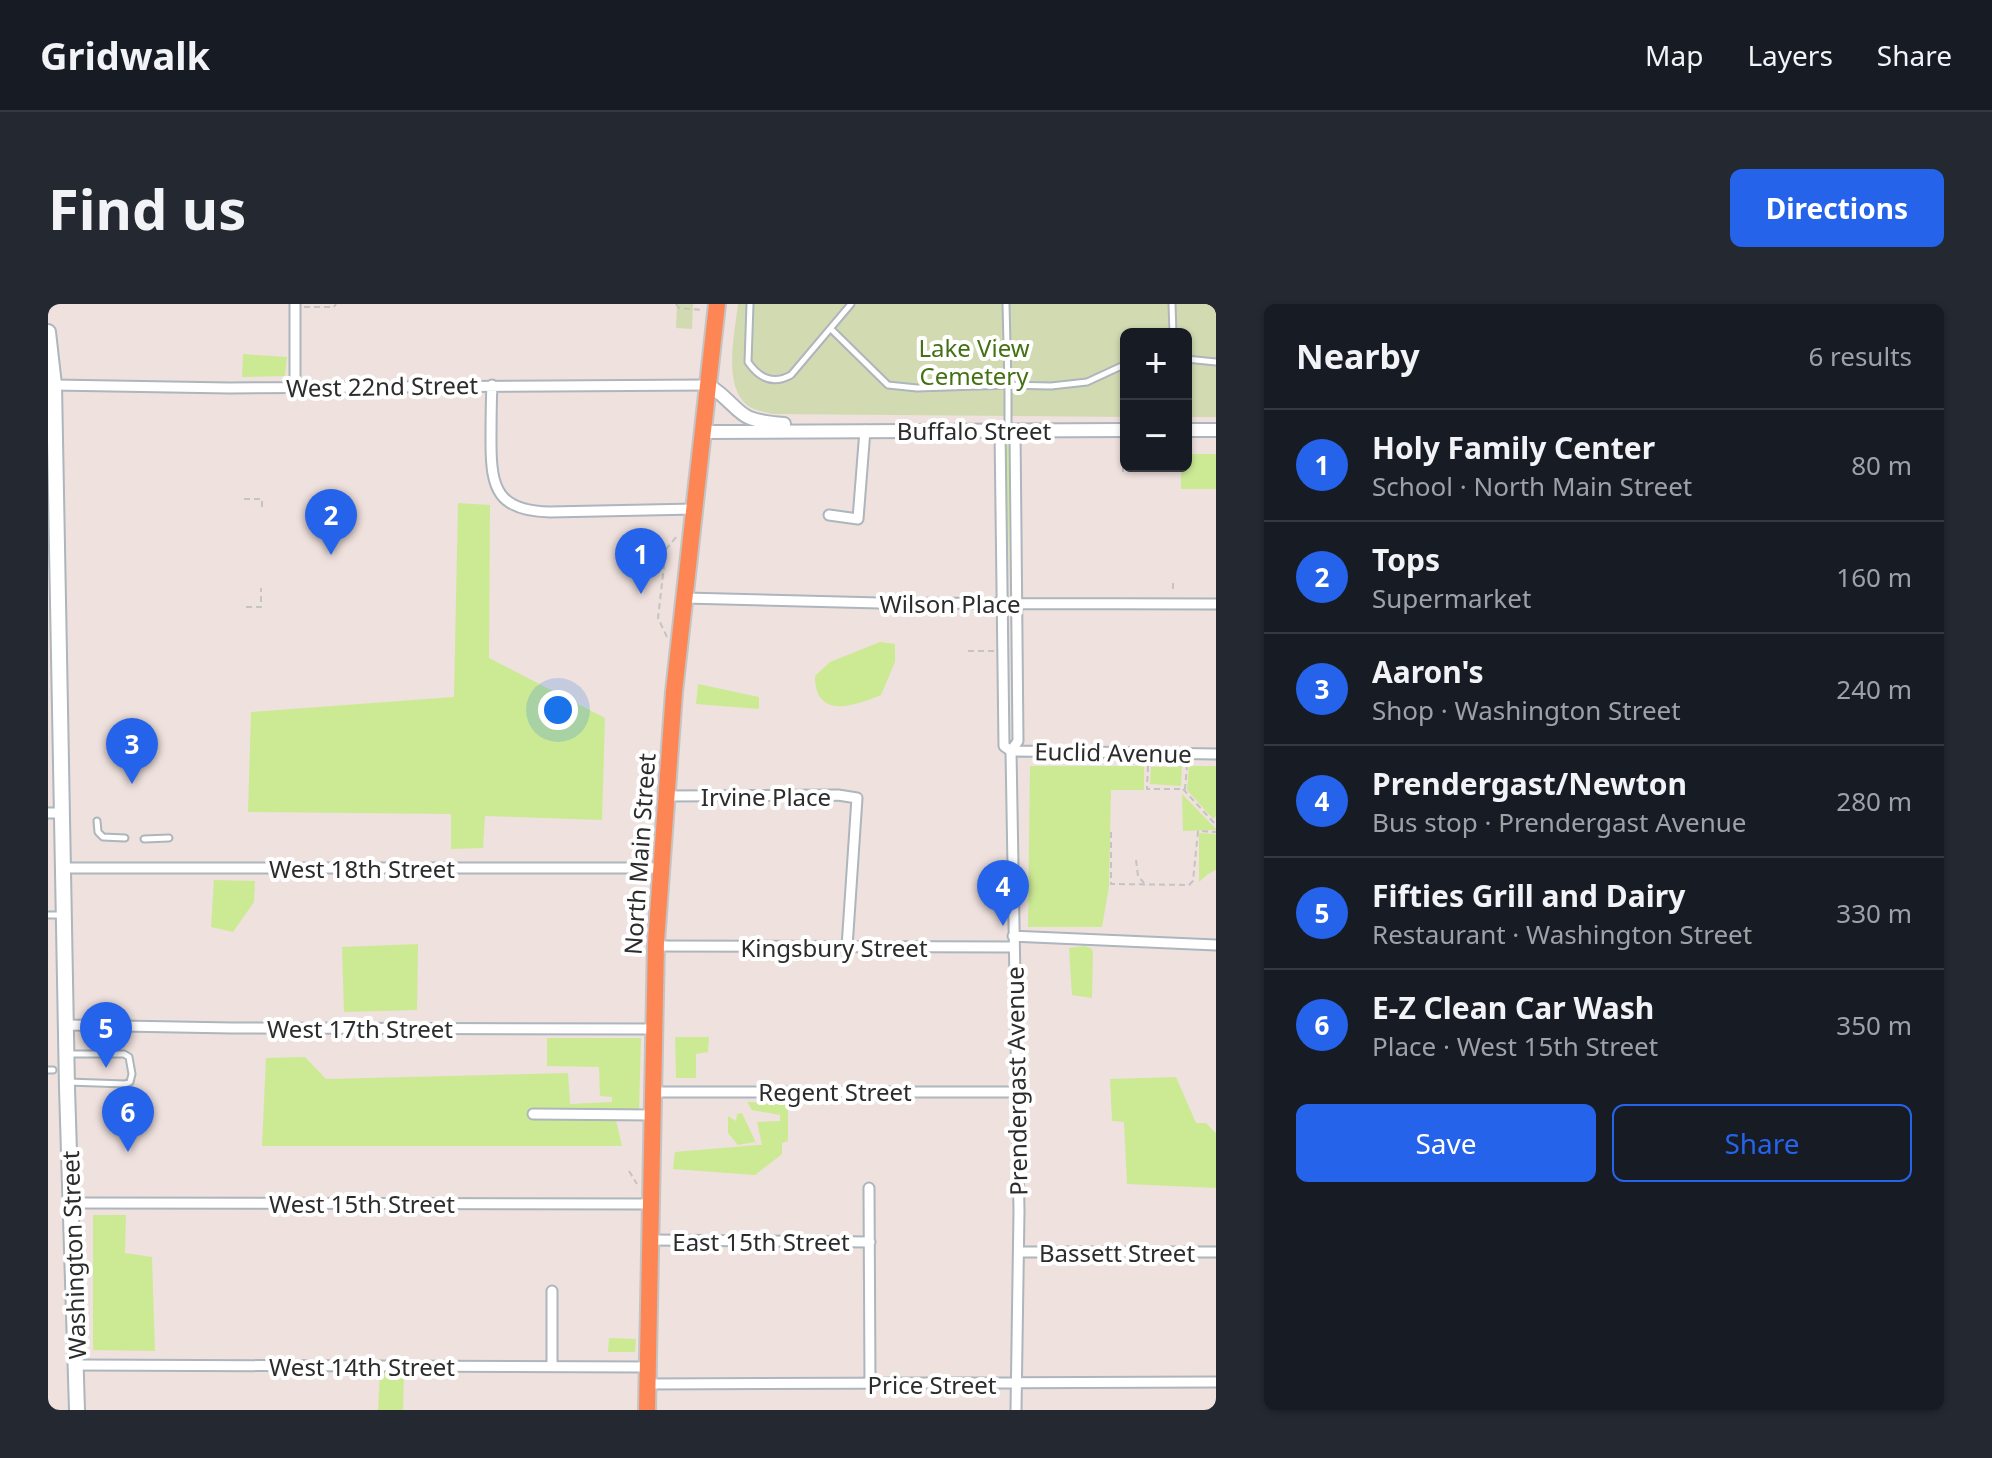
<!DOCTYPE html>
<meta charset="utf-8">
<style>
:root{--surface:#171b24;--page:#242831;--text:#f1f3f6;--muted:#9ea1a6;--line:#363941;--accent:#2563eb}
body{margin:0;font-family:"Noto Sans",sans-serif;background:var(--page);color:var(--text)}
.controls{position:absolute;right:24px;top:24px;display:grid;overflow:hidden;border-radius:12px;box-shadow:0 2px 6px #0004}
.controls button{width:72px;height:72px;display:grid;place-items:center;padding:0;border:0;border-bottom:2px solid var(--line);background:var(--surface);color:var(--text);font:40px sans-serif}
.you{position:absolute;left:510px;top:406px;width:28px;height:28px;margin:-20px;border:6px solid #fff;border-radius:50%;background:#1a73e8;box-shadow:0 0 0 12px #1a73e833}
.badge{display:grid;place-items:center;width:52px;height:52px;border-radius:50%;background:var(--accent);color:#fff;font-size:26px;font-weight:700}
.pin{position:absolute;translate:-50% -66px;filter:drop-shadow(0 2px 4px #0008)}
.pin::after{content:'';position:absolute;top:42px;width:28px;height:24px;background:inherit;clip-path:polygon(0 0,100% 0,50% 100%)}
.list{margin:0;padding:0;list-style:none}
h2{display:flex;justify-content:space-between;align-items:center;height:104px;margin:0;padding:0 32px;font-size:34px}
h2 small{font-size:26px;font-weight:400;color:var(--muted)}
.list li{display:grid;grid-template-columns:52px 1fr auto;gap:24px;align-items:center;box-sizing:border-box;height:112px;padding:0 32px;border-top:2px solid var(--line)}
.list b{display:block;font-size:30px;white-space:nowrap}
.list p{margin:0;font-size:26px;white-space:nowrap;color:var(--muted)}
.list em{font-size:26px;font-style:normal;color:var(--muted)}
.actions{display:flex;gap:16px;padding:24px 32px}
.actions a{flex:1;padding:18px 0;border:2px solid var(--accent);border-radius:12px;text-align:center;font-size:28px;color:var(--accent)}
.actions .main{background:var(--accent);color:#fff}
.map{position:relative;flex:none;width:1168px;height:1106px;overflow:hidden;border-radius:12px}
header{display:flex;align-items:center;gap:48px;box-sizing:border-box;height:112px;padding:0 40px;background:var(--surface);border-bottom:2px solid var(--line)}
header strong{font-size:38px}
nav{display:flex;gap:44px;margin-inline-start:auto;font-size:28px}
.intro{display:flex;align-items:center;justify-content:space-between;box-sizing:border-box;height:192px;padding:0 48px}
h1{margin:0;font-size:56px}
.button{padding:20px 36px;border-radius:12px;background:var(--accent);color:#fff;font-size:28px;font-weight:700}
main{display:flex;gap:48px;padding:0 48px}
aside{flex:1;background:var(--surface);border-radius:12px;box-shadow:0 2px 6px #0004}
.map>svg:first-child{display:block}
.green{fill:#ccea94}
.cemetery{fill:#d2dab2}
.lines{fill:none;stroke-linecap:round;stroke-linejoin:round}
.service-casing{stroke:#adb5bd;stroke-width:9}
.minor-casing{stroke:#adb5bd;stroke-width:13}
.tertiary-casing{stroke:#adb5bd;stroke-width:16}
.secondary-casing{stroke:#adb5bd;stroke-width:18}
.trunk-casing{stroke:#c4c4c4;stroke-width:20}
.path{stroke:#c4c4c4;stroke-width:2;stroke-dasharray:6 4;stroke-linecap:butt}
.service{stroke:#fff;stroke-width:5}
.minor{stroke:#fff;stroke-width:9}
.tertiary{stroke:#fff;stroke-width:12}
.secondary{stroke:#fff;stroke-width:14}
.trunk{stroke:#fe8654;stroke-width:16}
.labels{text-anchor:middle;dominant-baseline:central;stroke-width:8;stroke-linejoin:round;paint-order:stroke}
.park-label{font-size:24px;fill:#447113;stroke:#fff}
.street-label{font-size:24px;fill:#2c2c2c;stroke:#fff}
</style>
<header>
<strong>Gridwalk</strong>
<nav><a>Map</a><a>Layers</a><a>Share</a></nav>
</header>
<div class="intro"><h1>Find us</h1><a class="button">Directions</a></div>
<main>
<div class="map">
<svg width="1168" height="1106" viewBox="0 0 1168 1106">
<rect width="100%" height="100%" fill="#efe1dd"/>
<path class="green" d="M195,50L239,53L237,72L194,73Z
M957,141H961L962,144L960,283Z
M1138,150H1168V185H1133V162H1138Z
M410,199L442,201L441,354L557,414L554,516L437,512L435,544L403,545V510L200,508L203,408L406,393Z
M832,338L847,340V358L833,391C806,402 767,416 767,372L782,358Z
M650,380L711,393V405L648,400Z
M982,462H1096V486H1063L1061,582L1054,623H980Z
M1134,462L1133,482L1102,480L1103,463Z
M1141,462H1168V512L1165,515L1139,486Z
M1134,490L1168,525V526L1135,527Z
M1151,529L1168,530V566L1160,570L1151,578Z
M166,576L207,577L206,598L185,628L163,623Z
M370,640L369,706L296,708L294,643Z
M1036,642L1043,644L1045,648L1044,694L1024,691L1021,644Z
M627,733H661L660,748L648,750V774H628Z
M499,734H593L591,806L566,808L574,842H214L218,754L257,753L278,775L520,769L522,800L564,798V793L552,792L551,763L499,762Z
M1128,773L1148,819H1158L1168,829V884L1079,880L1076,818L1064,817L1062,775Z
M699,798L740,799V837L734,839V850L707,871L625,865L627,848L709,841L707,838L690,841L680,829V812L688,817L689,810L694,809L709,841H714L709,818L732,817V811L704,806Z
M45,911H78L77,949L104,953L107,1047L45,1046Z
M561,1034L588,1035L587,1048H560Z
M332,1068H356L355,1106H330Z"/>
<path class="cemetery" d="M629,0H645L644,25L628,24Z
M690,0H1168V113H1138V30H1078V113L724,110C719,108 712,107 706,105C672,90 687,29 690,0Z"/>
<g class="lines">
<defs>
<path id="service" d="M702,0L700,58C711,74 725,81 743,71L803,0
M1124,0L1125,30
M783,25L840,81L869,84L960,81L958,0
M1138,55L1168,58
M960,126V81L1003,82L1039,78L1078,60
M49,517L50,528L55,533L77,534
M96,535L121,534
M0,611H16
M0,766H5
M20,778L77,780L82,778L84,770L81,753L76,750H21"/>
<path id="minor" d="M247,0V83
M6,81L181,84L661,81
M444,81C443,100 443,119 443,139C443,185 450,207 502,208L647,205
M952,126L956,442L963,447
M781,211L810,215L817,126
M637,294L832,299L1168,300
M963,447L971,907L968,1106
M963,447L970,437L967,126
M963,447L1168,450
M619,492L790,491L809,494L799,643
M0,509H15
M16,564H613
M965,632L1168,641
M608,642L965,643
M18,721L184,724L606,725
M605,788H969
M485,810L605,811
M821,884L822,1080
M25,899L604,900
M604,936L822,938
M971,948H1168
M29,1061L600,1063
M504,1062V987
M599,1080L1168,1078"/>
<path id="tertiary" d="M661,81C698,107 684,116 736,120
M1138,126H1168
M656,128L1078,126"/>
<path id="secondary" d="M0,28L6,81L19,784L29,1106"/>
<path id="trunk" d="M599,1106L608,638L626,388L669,0"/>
</defs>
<use href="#service" class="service-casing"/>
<use href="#minor" class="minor-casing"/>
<use href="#tertiary" class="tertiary-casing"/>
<use href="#secondary" class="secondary-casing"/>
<use href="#trunk" class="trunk-casing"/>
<path class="path" d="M628,0L631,4L656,6
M256,3H286L288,0
M1075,168V138
M196,195H214V203
M1125,279V287
M198,303H213V284
M619,333L610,314L616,262L618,245L630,231
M920,347H946
M1100,462L1099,485H1137L1139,461
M1135,485L1168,521
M1063,528V580L1141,581L1145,577L1150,527L1168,528
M1088,556L1090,572L1096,579
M581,867L589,880"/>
<use href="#service" class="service"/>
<use href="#minor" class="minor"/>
<use href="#tertiary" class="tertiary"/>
<use href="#secondary" class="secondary"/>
<use href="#trunk" class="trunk"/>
</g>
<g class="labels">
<g class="park-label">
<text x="926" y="43">Lake View<tspan x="926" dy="28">Cemetery</tspan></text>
</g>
<g class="street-label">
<text transform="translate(334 82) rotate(-1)">West 22nd Street</text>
<text x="926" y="126">Buffalo Street</text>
<text x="902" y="299">Wilson Place</text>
<text transform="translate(1065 448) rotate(1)">Euclid Avenue</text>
<text x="718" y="492">Irvine Place</text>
<text transform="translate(591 550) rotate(-86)">North Main Street</text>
<text x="314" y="564">West 18th Street</text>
<text x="786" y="643">Kingsbury Street</text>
<text x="312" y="724">West 17th Street</text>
<text transform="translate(968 777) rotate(-91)">Prendergast Avenue</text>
<text x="787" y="787">Regent Street</text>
<text x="314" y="899">West 15th Street</text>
<text x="713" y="937">East 15th Street</text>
<text x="1069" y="948">Bassett Street</text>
<text transform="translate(25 951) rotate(-92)">Washington Street</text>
<text x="314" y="1062">West 14th Street</text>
<text x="884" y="1080">Price Street</text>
</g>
</g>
</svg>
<div class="controls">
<button>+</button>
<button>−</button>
</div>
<div class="you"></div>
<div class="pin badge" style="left:593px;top:290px">1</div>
<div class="pin badge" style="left:283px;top:251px">2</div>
<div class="pin badge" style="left:84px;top:480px">3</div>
<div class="pin badge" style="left:955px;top:622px">4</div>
<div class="pin badge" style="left:58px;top:764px">5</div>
<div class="pin badge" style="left:80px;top:848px">6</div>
</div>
<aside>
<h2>Nearby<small>6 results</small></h2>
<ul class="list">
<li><span class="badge">1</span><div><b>Holy Family Center</b><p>School · North Main Street</p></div><em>80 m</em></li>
<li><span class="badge">2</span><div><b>Tops</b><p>Supermarket</p></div><em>160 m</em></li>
<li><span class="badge">3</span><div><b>Aaron's</b><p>Shop · Washington Street</p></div><em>240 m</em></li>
<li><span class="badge">4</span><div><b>Prendergast/Newton</b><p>Bus stop · Prendergast Avenue</p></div><em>280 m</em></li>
<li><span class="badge">5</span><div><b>Fifties Grill and Dairy</b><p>Restaurant · Washington Street</p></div><em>330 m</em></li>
<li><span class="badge">6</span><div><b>E-Z Clean Car Wash</b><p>Place · West 15th Street</p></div><em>350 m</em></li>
</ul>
<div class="actions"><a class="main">Save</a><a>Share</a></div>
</aside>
</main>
